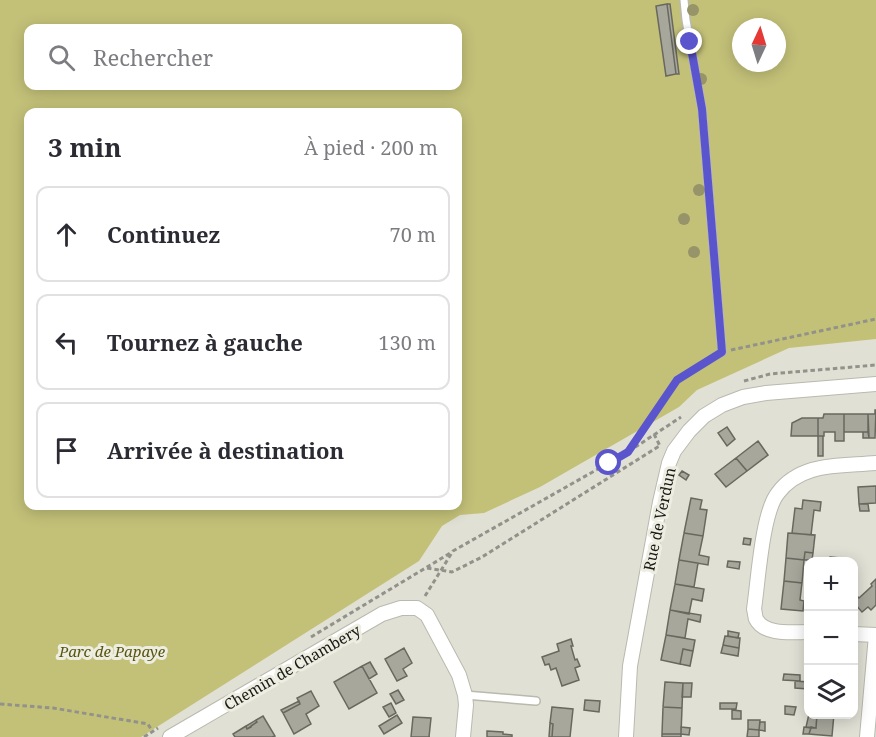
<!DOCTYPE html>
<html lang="fr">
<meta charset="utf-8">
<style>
:root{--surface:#fff;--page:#f7f7f7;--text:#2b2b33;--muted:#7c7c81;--line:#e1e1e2}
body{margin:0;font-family:"Noto Serif",serif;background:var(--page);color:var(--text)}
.controls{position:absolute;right:18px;bottom:18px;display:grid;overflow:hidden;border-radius:12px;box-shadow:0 3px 15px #0003}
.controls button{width:54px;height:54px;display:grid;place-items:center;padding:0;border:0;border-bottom:2px solid var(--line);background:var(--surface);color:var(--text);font:30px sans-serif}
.compass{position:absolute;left:732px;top:18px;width:54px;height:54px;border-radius:50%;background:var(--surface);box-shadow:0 3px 15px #0003;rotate:4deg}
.stop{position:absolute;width:18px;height:18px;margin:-14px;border:4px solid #5a55cd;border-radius:50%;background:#fff}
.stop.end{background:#5a55cd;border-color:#fff;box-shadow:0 2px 6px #0008}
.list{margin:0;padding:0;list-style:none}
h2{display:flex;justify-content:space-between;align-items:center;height:78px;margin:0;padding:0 24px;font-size:26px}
h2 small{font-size:20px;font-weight:400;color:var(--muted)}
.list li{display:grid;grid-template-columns:39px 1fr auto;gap:18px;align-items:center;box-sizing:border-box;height:96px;margin:0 12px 12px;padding:0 12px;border:2px solid var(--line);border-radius:12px}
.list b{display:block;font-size:22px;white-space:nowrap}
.list em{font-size:20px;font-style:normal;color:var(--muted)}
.icon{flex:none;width:33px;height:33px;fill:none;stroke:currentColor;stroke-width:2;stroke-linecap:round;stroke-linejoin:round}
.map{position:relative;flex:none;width:876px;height:737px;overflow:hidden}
.search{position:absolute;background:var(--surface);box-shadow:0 3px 15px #0003;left:24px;top:24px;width:438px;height:66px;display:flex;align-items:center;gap:15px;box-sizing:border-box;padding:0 21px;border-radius:12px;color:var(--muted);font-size:22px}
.panel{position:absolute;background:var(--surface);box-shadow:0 3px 15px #0003;left:24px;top:108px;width:438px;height:402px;border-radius:12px}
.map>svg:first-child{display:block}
.green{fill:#c3c178;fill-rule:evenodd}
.building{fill:#a7a79c;stroke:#68685e;stroke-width:1.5}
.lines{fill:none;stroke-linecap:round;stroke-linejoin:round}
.lane-casing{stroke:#b9b9ae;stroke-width:10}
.street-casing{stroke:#b9b9ae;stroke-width:16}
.path{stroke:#92928a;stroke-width:3;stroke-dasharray:4.5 3;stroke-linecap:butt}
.lane{stroke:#fff;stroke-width:7}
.street{stroke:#fff;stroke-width:14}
.tree{fill:#969468}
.route{stroke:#5a55cd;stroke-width:8}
.labels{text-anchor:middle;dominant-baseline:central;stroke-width:6;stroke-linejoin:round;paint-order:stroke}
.street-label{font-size:15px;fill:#191915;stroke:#edede2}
.park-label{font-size:15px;font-style:italic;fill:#59560f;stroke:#edede2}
</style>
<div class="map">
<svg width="876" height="737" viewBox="0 0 876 737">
<rect width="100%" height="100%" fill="#e0e0d5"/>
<path class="green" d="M0,0H876V339L789,348L697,390L679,407L540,487L484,513L460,515L442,526L419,561L141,737H0ZM741,27H777V63H741ZM28,28H458V86H28ZM28,112H458V506H28Z"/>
<path class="building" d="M667,4H670L679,74H676Z
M667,4L676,74L666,76L656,6Z
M875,410H876L875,438H869L868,414H875Z
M824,414H844V441H835V432H824V436H818V418H823Z
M844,414H868V432H844Z
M802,418H818V436H791L792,423Z
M727,427L735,439L727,446L718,433Z
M863,432H868L869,438H863Z
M818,436H823V456H818Z
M758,441L768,455L747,471L736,458Z
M736,458L747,471L726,487L715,474Z
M682,471L689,475L686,480L679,475Z
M876,486V503L859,504L858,487Z
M691,498L702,500L700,509L707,510L703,536L684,533Z
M803,500L821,502L820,511L814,510L811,535L792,533L795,508L802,509Z
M859,504H868L869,511H860Z
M684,533L703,536L699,555L709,557L708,565L679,560Z
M788,533L815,535L813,553L805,552L804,560L786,558Z
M744,538L751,539L750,545L743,544Z
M805,552L813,553L812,560H804Z
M830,557L840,558L839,562H829Z
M786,558L804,560L802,583L784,581Z
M679,560L698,563L694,587L675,584Z
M728,561L740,562L739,569L727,567Z
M876,579V605L871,610L868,607L862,612L854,603V597L856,595L859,598L872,586L871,584Z
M784,581L802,583L800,600L804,601L803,611L781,609Z
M675,584L704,589L702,601L692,599L689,614L670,610Z
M670,610L701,615L700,622L688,619L685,638L666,635Z
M728,631L739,633L738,638L728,636Z
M666,635L695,640L693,651L683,649L680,664L661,660Z
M725,636L740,638L739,648L723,645Z
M571,639L573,646H571L575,660L577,659L580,666L575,668L579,680L562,686L556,668L551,670L549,664L545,665L542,657L559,651L557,644Z
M723,645L739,648L738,656L721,653Z
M404,648L412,663L403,669L407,676L397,681L385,659Z
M683,649L693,651L690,666L680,664Z
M370,662L377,674L369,679L362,666Z
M362,666L377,693L349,709L334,682Z
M784,674L800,675V681L783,680Z
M795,681L808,682V689L795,688Z
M665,682L683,683L682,708L663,707Z
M683,683H692L691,697H682Z
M398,690L404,700L396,704L390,694Z
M311,691L319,706L306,714L311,724L294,734L283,713L300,704L297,698Z
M585,700L600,701L599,712L584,710Z
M299,701L300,704L283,713L281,710Z
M391,703L396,713L389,717L383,707Z
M720,703H737L736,709H720Z
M785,706L796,707L794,715L785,714Z
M552,707L573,709L570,737H552L553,724L550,723Z
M663,707L682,708L681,734H662Z
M732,710L741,711V719H732Z
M809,714H817L816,728L806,727Z
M817,714H834L832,736L809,734L811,727L816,728Z
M397,715L402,723L384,734L379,726Z
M263,716L275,736L272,737H235L233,734L246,726L247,729L251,727V726L257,722L256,720Z
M413,717L431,718L429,737H430H411Z
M256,720L257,722L247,729L246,726Z
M748,720H760L759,730L748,729Z
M760,722H765V731L759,730Z
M550,723L553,724L552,737H549Z
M681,727L690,728L689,735L681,734Z
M804,727L811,728L809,734H803Z
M748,729L759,730V737H747Z
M487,731L503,732V734L512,735V737H487Z
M662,734H681V737H662Z"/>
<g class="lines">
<defs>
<path id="lane" d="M684,0L686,20L702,109L722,352
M465,695L536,701"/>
<path id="street" d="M808,632C793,632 765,636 756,619C755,616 755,613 754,609C758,583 762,512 778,493C786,482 799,474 812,470C833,464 855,465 876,463
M854,634L876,635
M170,737L382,614L401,608H417L427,615L459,675L465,695L466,705L463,737
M626,737L630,666L660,502L669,463L674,451L689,431L704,416L722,405L743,397L766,393L876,384
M867,737L876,635"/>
</defs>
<use href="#lane" class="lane-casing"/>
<use href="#street" class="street-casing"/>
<path class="path" d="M731,350L876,319
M744,381L770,374L876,365
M654,434L660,446
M629,450L677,380L714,357
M427,568L452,572L482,557L661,445
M425,596L453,551L628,452L681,417
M311,637L452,552
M0,704L53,708L148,724L152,731
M144,737L158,728"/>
<use href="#lane" class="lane"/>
<use href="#street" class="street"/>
</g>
<g class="tree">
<circle cx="693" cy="10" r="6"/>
<circle cx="701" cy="79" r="6"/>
<circle cx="699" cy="190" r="6"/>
<circle cx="684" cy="219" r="6"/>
<circle cx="694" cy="252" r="6"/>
</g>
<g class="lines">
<path class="route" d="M609,463L628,452L677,380L722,352L702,109L690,42"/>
</g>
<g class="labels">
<g class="street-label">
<text transform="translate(659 519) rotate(-78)">Rue de Verdun</text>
<text transform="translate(292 667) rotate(-30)">Chemin de Chambery</text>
</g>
<g class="park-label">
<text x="112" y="651">Parc de Papaye</text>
</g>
</g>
</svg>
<div class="controls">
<button>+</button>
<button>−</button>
<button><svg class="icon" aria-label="layers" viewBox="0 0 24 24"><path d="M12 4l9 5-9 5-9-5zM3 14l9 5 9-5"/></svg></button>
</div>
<svg class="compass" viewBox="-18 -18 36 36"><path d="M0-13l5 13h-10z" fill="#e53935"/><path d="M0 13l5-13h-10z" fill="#7c7c81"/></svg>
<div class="stop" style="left:609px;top:463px"></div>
<div class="stop end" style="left:690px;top:42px"></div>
<div class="search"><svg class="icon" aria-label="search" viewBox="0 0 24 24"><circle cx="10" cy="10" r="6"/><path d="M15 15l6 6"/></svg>Rechercher</div>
<section class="panel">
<h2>3 min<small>À pied · 200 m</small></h2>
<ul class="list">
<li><svg class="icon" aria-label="ahead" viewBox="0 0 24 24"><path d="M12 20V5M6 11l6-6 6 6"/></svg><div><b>Continuez</b></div><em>70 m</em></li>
<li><svg class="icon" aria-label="left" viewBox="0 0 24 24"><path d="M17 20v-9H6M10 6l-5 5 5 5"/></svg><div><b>Tournez à gauche</b></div><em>130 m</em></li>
<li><svg class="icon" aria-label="arrive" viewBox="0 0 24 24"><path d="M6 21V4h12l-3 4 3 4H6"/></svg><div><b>Arrivée à destination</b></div></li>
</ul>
</section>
</div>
